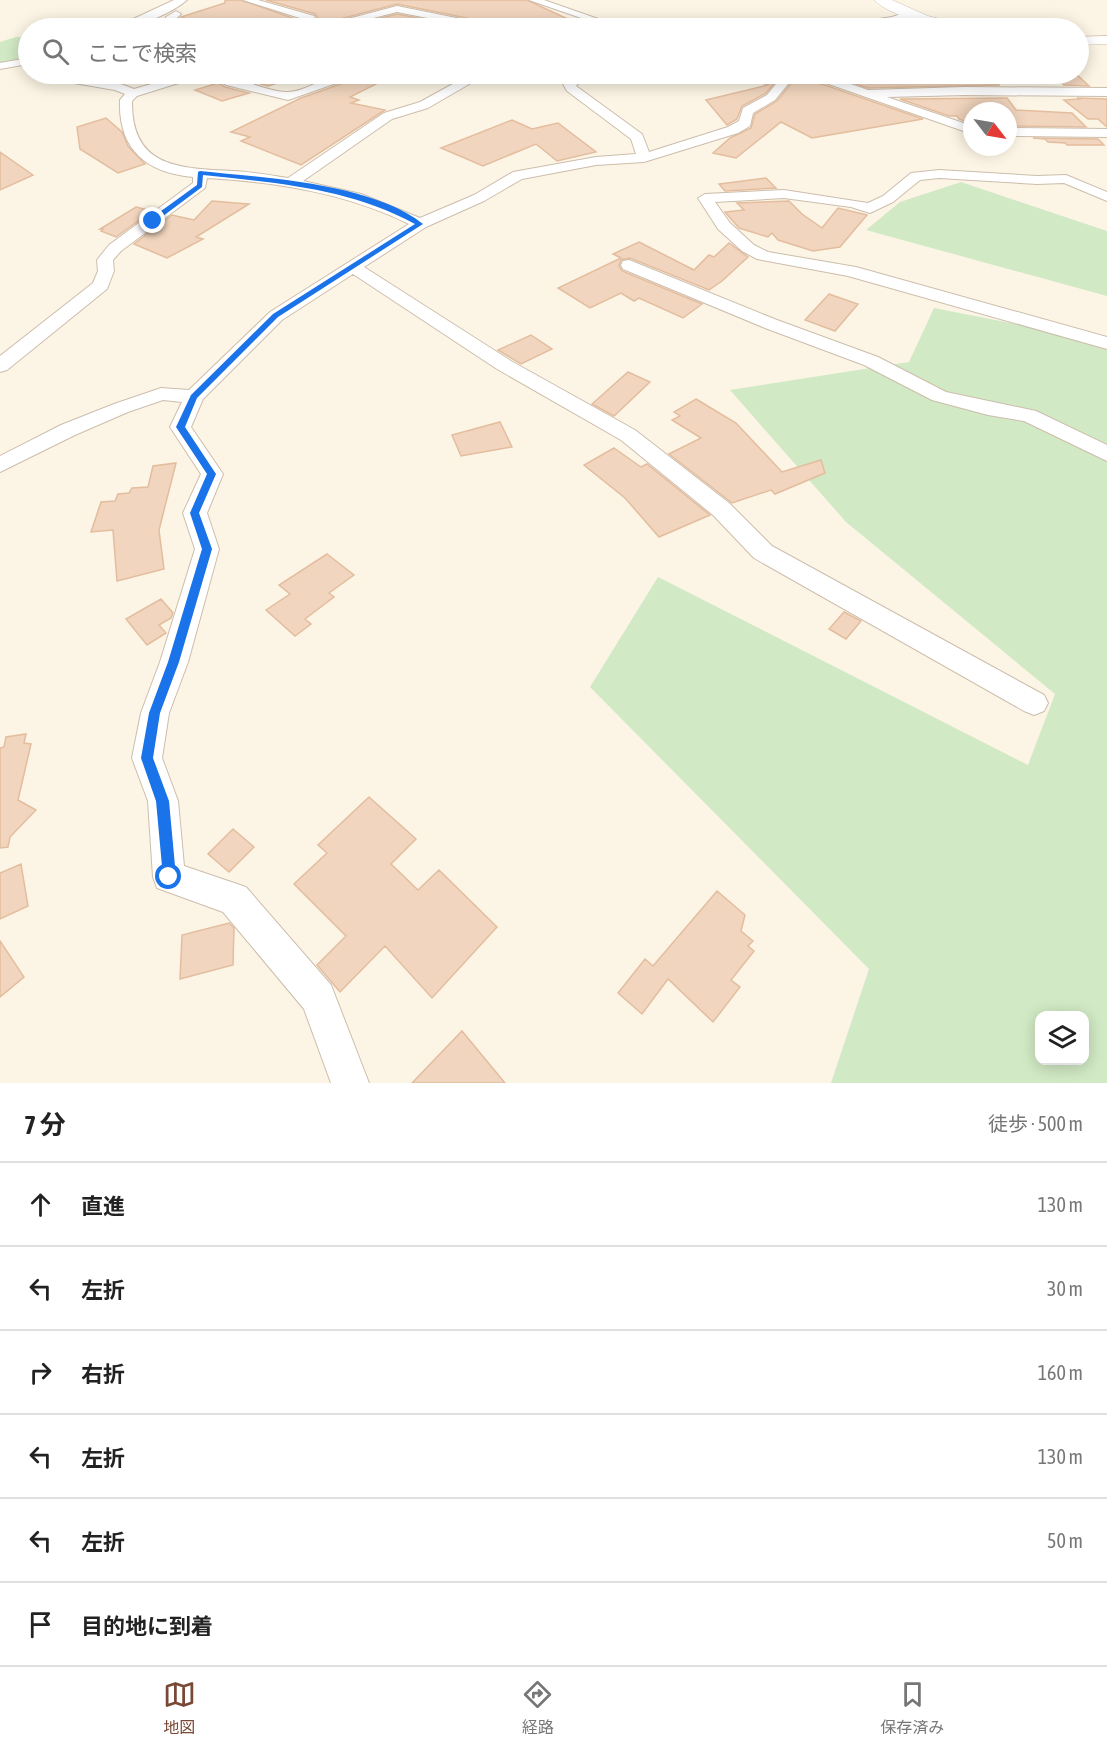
<!DOCTYPE html>
<html lang="ja">
<meta charset="utf-8">
<style>
:root{--surface:#fff;--page:#f2f2f2;--text:#222;--muted:#767676;--line:#e0e0e0;--accent:#794935}
body{margin:0;font-family:"Asap Condensed","Noto Sans JP",sans-serif;background:var(--page);color:var(--text)}
.controls{position:absolute;right:18px;bottom:18px;display:grid;overflow:hidden;border-radius:12px;box-shadow:0 3px 15px #0003}
.controls button{width:54px;height:54px;display:grid;place-items:center;padding:0;border:0;border-bottom:2px solid var(--line);background:var(--surface);color:var(--text);font:30px sans-serif}
.compass{position:absolute;left:963px;top:102px;width:54px;height:54px;border-radius:50%;background:var(--surface);box-shadow:0 3px 15px #0003;rotate:121deg}
.stop{position:absolute;width:18px;height:18px;margin:-14px;border:4px solid #1a73e8;border-radius:50%;background:#fff}
.stop.end{background:#1a73e8;border-color:#fff;box-shadow:0 2px 6px #0008}
.list{margin:0;padding:0;list-style:none}
h2{display:flex;justify-content:space-between;align-items:center;height:78px;margin:0;padding:0 24px;font-size:26px}
h2 small{font-size:20px;font-weight:400;color:var(--muted)}
.list li{display:grid;grid-template-columns:39px 1fr auto;gap:18px;align-items:center;box-sizing:border-box;height:84px;padding:0 24px;border-top:2px solid var(--line)}
.list b{display:block;font-size:22px;white-space:nowrap}
.list em{font-size:20px;font-style:normal;color:var(--muted)}
.icon{flex:none;width:33px;height:33px;fill:none;stroke:currentColor;stroke-width:2;stroke-linecap:round;stroke-linejoin:round}
.map{position:relative;flex:none;width:1107px;height:1083px;overflow:hidden}
.search{position:absolute;background:var(--surface);box-shadow:0 3px 15px #0003;left:18px;right:18px;top:18px;height:66px;display:flex;align-items:center;gap:15px;box-sizing:border-box;padding:0 21px;border-radius:33px;color:var(--muted);font-size:22px}
.sheet{height:582px;background:var(--surface)}
nav{display:flex;justify-content:space-around;align-items:center;box-sizing:border-box;height:84px;border-top:2px solid var(--line);background:var(--surface);font-size:16px;color:var(--muted)}
nav a{display:grid;justify-items:center;gap:3px}
nav .on{color:var(--accent)}
.map>svg:first-child{display:block}
.green{fill:#d1e9c4;fill-rule:evenodd}
.building{fill:#f1d5be;stroke:#e3bd9e;stroke-width:1.5}
.lines{fill:none;stroke-linecap:round;stroke-linejoin:round}
.street-casing{stroke:#cdbdac;stroke-width:2}
.secondary-casing{stroke:#d2bfac;stroke-width:1}
.street{fill:#fff;fill-rule:evenodd}
.secondary{fill:#fff;fill-rule:evenodd}
.route{fill:#1a73e8}
</style>
<div class="map">
<svg width="1107" height="1083" viewBox="0 0 1107 1083">
<rect width="100%" height="100%" fill="#fcf5e5"/>
<path class="green" d="M16,37H28V61L0,66V42Z
M961,182L1107,231V296L866,230L900,202Z
M934,308L1107,342V1083H831L869,969L590,687L658,577L1028,765L1055,694L846,522L730,390L909,362ZM1040,1016H1084V1060H1040Z"/>
<path class="building" d="M225,0H241L301,21L292,28H243L242,26L193,21L181,17L225,3Z
M266,0H527L587,28H498L491,23L397,4L325,23L319,20L315,14Z
M397,14L469,28H341Z
M247,74H295L296,77L268,86L237,77Z
M358,74H379L382,81L350,97L359,100L351,103L385,110L301,165L241,141L250,137L231,132L301,98L349,81Z
M744,74H782L766,93L742,106L737,119L727,125L706,100L768,85L743,77Z
M828,74L966,76L968,81L997,82L999,85L868,88Z
M1066,74H1076L1089,86L1064,85L1059,80Z
M794,80L822,84L923,119L812,138L781,122L736,158L713,153L730,138L751,128L755,114L777,101Z
M218,83L225,87L249,93L222,101L195,90Z
M1007,98L1016,110L1072,113L1086,127L1008,126V111H972V124L959,119L957,116H949L900,99Z
M1077,98L1107,99V127L1098,119H1088L1064,100L1079,99Z
M106,118L122,132L128,146L145,164L118,173L80,149L77,127Z
M512,120L532,129L558,123L596,152L557,161L536,144L483,166L441,148Z
M1033,138L1098,139L1104,145H1067L1065,143L1048,142L1045,139Z
M0,152L33,175L0,190Z
M766,178L776,188L725,191L719,184Z
M212,201L249,204L196,237L203,239L167,258L134,244L172,215L194,220Z
M789,201L802,214L822,228L838,208L867,215L840,247L813,251L778,240L772,233L768,237L739,228L725,212L744,210L737,203Z
M136,207L152,211L116,237L101,231L103,229H100Z
M639,242L694,270L709,255L714,257L729,243L748,257L722,281L709,290L630,258L621,260L619,266L622,271L702,304L683,318L639,298L634,301L621,293L590,308L558,288L621,258L613,254Z
M829,294L858,304L835,331L805,320Z
M531,335L552,349L521,364L498,350Z
M628,372L650,382L614,416L592,404Z
M696,399L736,423L782,472L821,460L825,473L775,494L771,490L732,503L669,454L701,438L672,420L680,416L674,412Z
M500,422L512,447L461,456L452,435Z
M614,448L641,467L647,464L710,515L659,537L625,498L584,465Z
M176,463L159,530L164,569L117,581L113,530L91,532L101,502L115,501L118,494L129,493L132,488L148,487L153,466Z
M327,554L354,575L329,593L334,597L305,619L311,624L295,636L266,610L290,594L279,585Z
M161,599L173,613L171,618L159,625L166,633L147,645L126,619Z
M844,612L861,621L846,639L829,629Z
M26,734L24,743L31,744L18,800L36,810L10,837L8,847L0,848V748L4,747L6,737Z
M369,797L416,839L391,864L418,890L439,870L497,927L432,998L385,946L340,992L317,965L346,936L294,884L327,853L318,845Z
M233,829L254,847L229,872L208,854Z
M21,864L28,906L0,919V873Z
M717,891L745,915L741,931L753,941L748,946L754,951L731,980L740,987L713,1022L668,979L642,1014L618,993L645,959L653,966Z
M229,923L234,928L233,965L180,979L182,935Z
M0,941L24,977L0,997Z
M462,1031L505,1083H412Z"/>
<g class="lines">
<defs>
<path id="street" d="M174,0H187C172,13 134,30 114,28Z
M243,0H258L314,16L317,22L325,25L397,6L491,25L496,28H478L397,12L334,28L310,27L294,28L306,20Z
M529,0H544L624,28H610Z
M176,11L181,14L177,18L204,28H190L166,21V17Z
M910,11L915,14L914,16L895,22L860,28H765L770,25L860,22L892,17Z
M28,58V64L0,69V63Z
M62,74H73L76,77L118,83L134,89L186,74H202L201,76L137,96L132,101C131,169 181,168 233,171C251,172 270,175 288,178L384,113L420,102L471,74H484L483,76L428,108L392,119L303,181L361,194L420,218L474,195L513,172L596,157L636,154L631,139L567,91L563,84L573,74H583L584,77L576,86L642,134L649,152L728,127L739,121L743,108L767,95L784,74L825,75L868,90L964,87L1107,88V96L964,95L887,97L972,126V134L823,82L793,78L775,100L753,113L750,126L738,133L644,162L596,165L522,179L484,201L426,227L364,267L511,361L635,430L729,503L772,546L1044,695L1048,703L1044,711L1034,715L1024,711L754,558L713,515L621,440L497,369L353,274L282,320L203,399L191,427L223,474L207,513L219,549L188,662L169,713L162,758L178,801L184,866L246,887L331,985L369,1083H331L304,1009L223,912L157,888L153,877L148,801L132,758L141,713L160,662L195,549L183,513L201,474L170,427L182,402L163,400L128,412L75,435L0,472V456L61,425L114,404L161,388L189,390L270,312L409,224C346,193 276,182 207,178L205,188L121,251L113,260L114,271L107,289L7,370L0,372V356L93,283L98,271L97,260L109,245L193,183V177C146,173 118,149 120,100L125,94L115,90L68,82Z
M209,74C230,72 262,91 286,92C306,93 331,71 353,74L348,79L288,100L226,85Z
M1008,128L1107,129V137L1008,136Z
M939,170L1037,176L1066,175L1107,192V201L1064,183L1037,184L939,178L920,180L893,202L870,213L851,207L784,198L715,202L730,223L754,245L768,252L856,267L1107,337V349L848,276L757,259L742,251L718,229L698,198L705,194L784,190L868,203L883,196L911,173Z
M629,260L777,320L878,357L946,392L1036,411L1107,445V461L1024,421L988,415L932,400L864,365L765,328L623,269L621,265L623,261Z"/>
<path id="secondary" d="M874,0H892L928,16L963,25L965,28C942,30 891,17 874,0Z
M1107,36V44L1078,45V37Z"/>
</defs>
<use href="#street" class="street-casing"/>
<use href="#secondary" class="secondary-casing"/>
<use href="#street" class="street"/>
<use href="#secondary" class="secondary"/>
</g>
<path class="route" d="M200,171C265,178 371,183 423,224L278,317L197,398L185,427L216,474L199,513L212,549L179,662L160,713L153,758L169,801L176,877L174,882L169,884L165,882L163,877L156,801L141,758L149,713L168,662L202,549L190,513L207,474L176,427L191,395L273,314L415,224C349,188 277,183 203,175L202,187L155,222H150V219L197,185L198,172Z"/>
</svg>
<div class="controls">
<button><svg class="icon" aria-label="layers" viewBox="0 0 24 24"><path d="M12 4l9 5-9 5-9-5zM3 14l9 5 9-5"/></svg></button>
</div>
<svg class="compass" viewBox="-18 -18 36 36"><path d="M0-13l5 13h-10z" fill="#e53935"/><path d="M0 13l5-13h-10z" fill="#767676"/></svg>
<div class="stop" style="left:169px;top:877px"></div>
<div class="stop end" style="left:153px;top:221px"></div>
<div class="search"><svg class="icon" aria-label="search" viewBox="0 0 24 24"><circle cx="10" cy="10" r="6"/><path d="M15 15l6 6"/></svg>ここで検索</div>
</div>
<section class="sheet">
<h2>7 分<small>徒歩 · 500 m</small></h2>
<ul class="list">
<li><svg class="icon" aria-label="ahead" viewBox="0 0 24 24"><path d="M12 20V5M6 11l6-6 6 6"/></svg><div><b>直進</b></div><em>130 m</em></li>
<li><svg class="icon" aria-label="left" viewBox="0 0 24 24"><path d="M17 20v-9H6M10 6l-5 5 5 5"/></svg><div><b>左折</b></div><em>30 m</em></li>
<li><svg class="icon" aria-label="right" viewBox="0 0 24 24"><path d="M7 20v-9h11M14 6l5 5-5 5"/></svg><div><b>右折</b></div><em>160 m</em></li>
<li><svg class="icon" aria-label="left" viewBox="0 0 24 24"><path d="M17 20v-9H6M10 6l-5 5 5 5"/></svg><div><b>左折</b></div><em>130 m</em></li>
<li><svg class="icon" aria-label="left" viewBox="0 0 24 24"><path d="M17 20v-9H6M10 6l-5 5 5 5"/></svg><div><b>左折</b></div><em>50 m</em></li>
<li><svg class="icon" aria-label="arrive" viewBox="0 0 24 24"><path d="M6 21V4h12l-3 4 3 4H6"/></svg><div><b>目的地に到着</b></div></li>
</ul>
</section>
<nav>
<a class="on"><svg class="icon" aria-label="map" viewBox="0 0 24 24"><path d="M3 6l6-2 6 2 6-2v14l-6 2-6-2-6 2zM9 4v14M15 6v14"/></svg>地図</a>
<a><svg class="icon" aria-label="directions" viewBox="0 0 24 24"><path d="M12 3l9 9-9 9-9-9zM9 14v-3h6M13 9l2 2-2 2"/></svg>経路</a>
<a><svg class="icon" aria-label="saved" viewBox="0 0 24 24"><path d="M7 4h10v16l-5-4-5 4z"/></svg>保存済み</a>
</nav>
